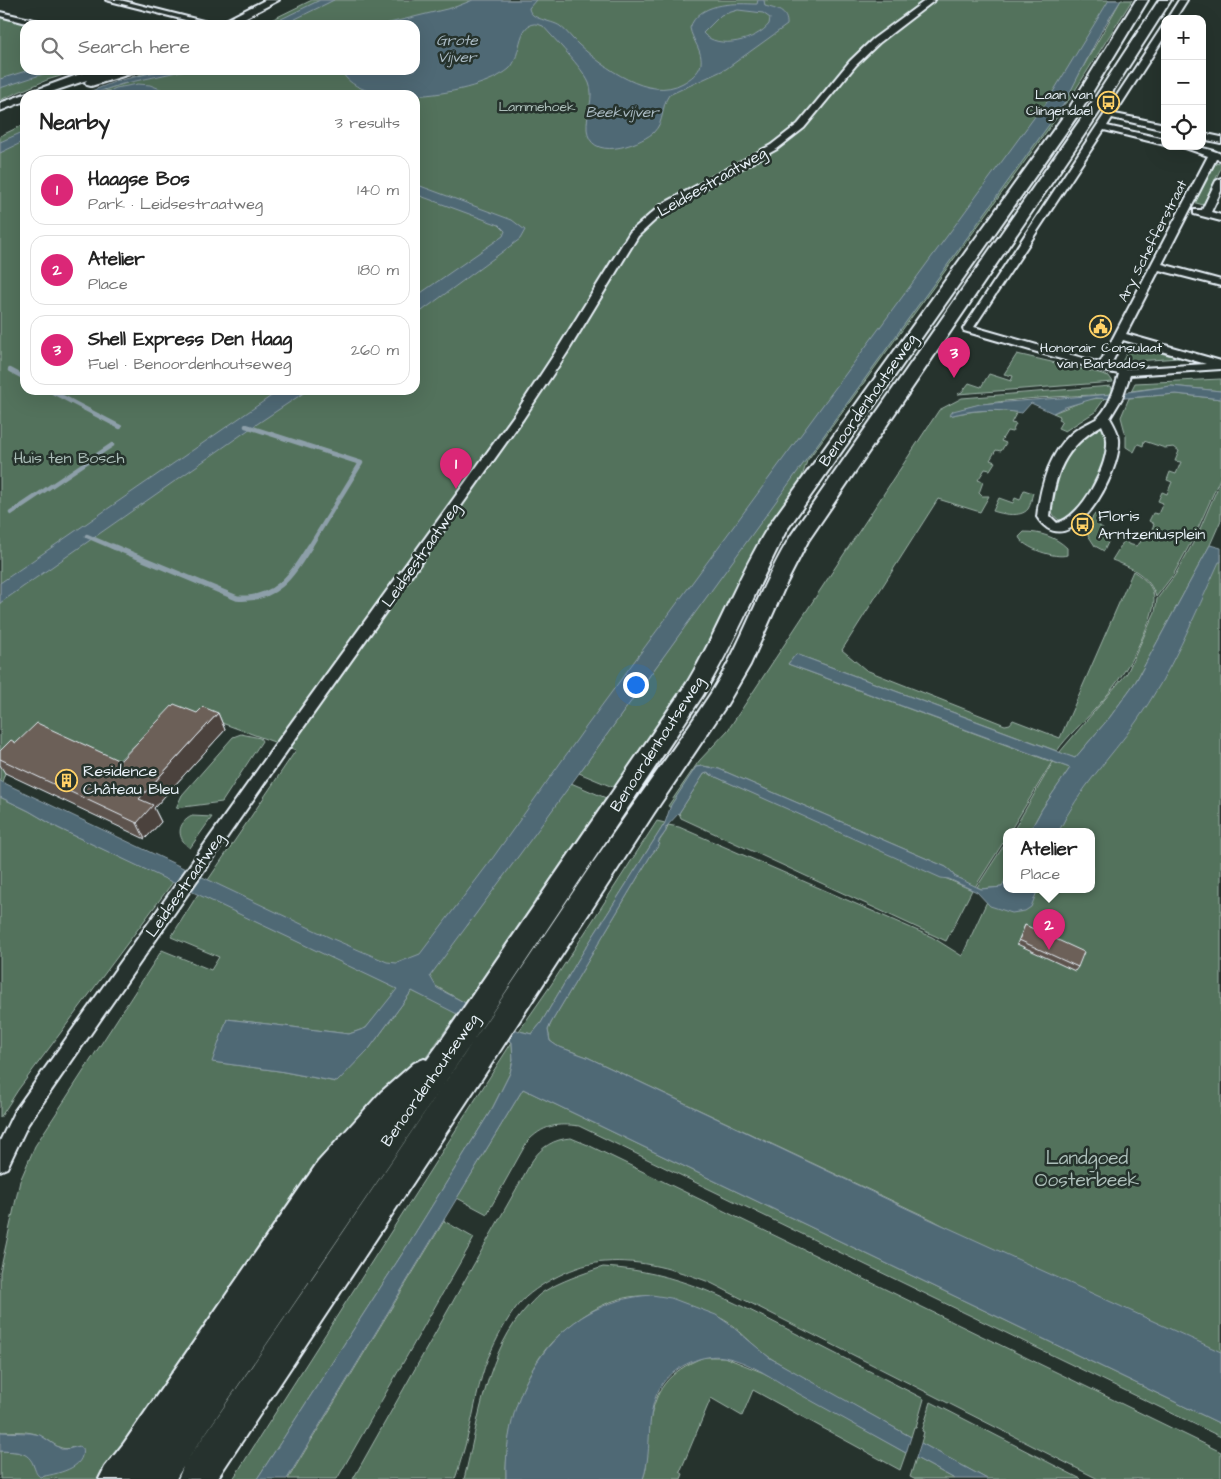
<!DOCTYPE html>
<meta charset="utf-8">
<style>
:root{--surface:#fff;--page:#f6f6f6;--text:#222;--muted:#767676;--line:#e0e0e0;--accent:#db2777}
body{margin:0;font-family:"Architects Daughter",sans-serif;background:var(--page);color:var(--text)}
.controls{position:absolute;right:15px;top:15px;display:grid;overflow:hidden;border-radius:10px;box-shadow:0 5px 20px #0002}
.controls button{width:45px;height:45px;display:grid;place-items:center;padding:0;border:0;border-bottom:1px solid var(--line);background:var(--surface);color:var(--text);font:25px sans-serif}
.you{position:absolute;left:635px;top:684px;width:18px;height:18px;margin:-12px;border:4px solid #fff;border-radius:50%;background:#1a73e8;box-shadow:0 0 0 8px #1a73e833}
.badge{display:grid;place-items:center;width:32px;height:32px;border-radius:50%;background:var(--accent);color:#fff;font-size:16px;font-weight:700}
.pin{position:absolute;translate:-50% -41px;filter:drop-shadow(0 1px 2px #0008)}
.pin::after{content:'';position:absolute;top:26px;width:18px;height:15px;background:inherit;clip-path:polygon(0 0,100% 0,50% 100%)}
.popup{position:absolute;left:1003px;top:828px;width:92px;height:65px;box-sizing:border-box;display:grid;place-content:center;border-radius:10px;background:var(--surface);filter:drop-shadow(0 1px 4px #0005);font-size:16px;white-space:nowrap;color:var(--muted)}
.popup b{font-size:19px;color:var(--text)}
.popup::after{content:'';position:absolute;left:50%;top:100%;margin-left:-10px;border:10px solid transparent;border-top-color:var(--surface)}
.list{margin:0;padding:0;list-style:none}
h2{display:flex;justify-content:space-between;align-items:center;height:65px;margin:0;padding:0 20px;font-size:21px}
h2 small{font-size:16px;font-weight:400;color:var(--muted)}
.list li{display:grid;grid-template-columns:32px 1fr auto;gap:15px;align-items:center;box-sizing:border-box;height:70px;margin:0 10px 10px;padding:0 10px;border:1px solid var(--line);border-radius:15px}
.list b{display:block;font-size:19px;white-space:nowrap}
.list p{margin:0;font-size:16px;white-space:nowrap;color:var(--muted)}
.list em{font-size:16px;font-style:normal;color:var(--muted)}
.icon{flex:none;width:28px;height:28px;fill:none;stroke:currentColor;stroke-width:2;stroke-linecap:round;stroke-linejoin:round}
.map{position:relative;flex:none;width:1221px;height:1479px;overflow:hidden}
.search{position:absolute;background:var(--surface);box-shadow:0 5px 20px #0002;left:20px;top:20px;width:400px;height:55px;display:flex;align-items:center;gap:12px;box-sizing:border-box;padding:0 18px;border-radius:15px;color:var(--muted);font-size:19px}
.panel{position:absolute;background:var(--surface);box-shadow:0 5px 20px #0002;left:20px;top:90px;width:400px;height:305px;border-radius:15px}
.map>svg:first-child{display:block}
.green{fill:#53725b;stroke:#9eb2aa}
.water{fill:#506975;stroke:#8d9fa9;fill-rule:evenodd}
.lines{fill:none;stroke-linecap:round;stroke-linejoin:round}
.stream-far1{stroke:#8d9fa9;stroke-width:4.5}
.stream{stroke:#8d9fa9;stroke-width:5.5}
.minor-casing{stroke:#e8f1f8;stroke-width:4}
.secondary-casing{stroke:#e8f1f8;stroke-width:4}
.primary-casing{stroke:#e8f1f8;stroke-width:4}
.minor{fill:#26332d;fill-rule:evenodd}
.secondary{fill:#26332d;fill-rule:evenodd}
.primary{fill:#26332d;fill-rule:evenodd}
.wall{fill:#5d534d;stroke:#e8f1f8}
.shaded-wall{fill:#4c433e;stroke:#e8f1f8}
.building{fill:#6c6059;stroke:#e8f1f8}
.labels{text-anchor:middle;dominant-baseline:central;stroke-width:5;stroke-linejoin:round;paint-order:stroke}
.far-poi-label{font-size:14px;fill:#e8f1f8;stroke:#26332d;text-anchor:end}
.far-park-label{font-size:14px;fill:#acbeb9;stroke:#26332d}
.far-street-label{font-size:14px;fill:#e8f1f8;stroke:#26332d}
.far-water-label{font-size:15px;font-style:italic;fill:#abbbc4;stroke:#26332d}
.street-label{font-size:16px;fill:#e8f1f8;stroke:#26332d}
.park-label{font-size:16px;fill:#acbeb9;stroke:#26332d}
.poi-label{font-size:16px;fill:#e8f1f8;stroke:#26332d;text-anchor:start}
.near-park-label{font-size:19px;fill:#acbeb9;stroke:#26332d}
</style>
<div class="map">
<svg width="1221" height="1479" viewBox="0 0 1221 1479">
<rect width="100%" height="100%" fill="#26332d"/>
<filter id="ink" filterUnits="userSpaceOnUse"><feTurbulence type="fractalNoise" baseFrequency=".02" numOctaves="2"/><feDisplacementMap in="SourceGraphic" scale="10" xChannelSelector="R" yChannelSelector="G"/><feConvolveMatrix kernelMatrix="1 2 1 2 8 2 1 2 1" color-interpolation-filters="sRGB"/></filter>
<g filter="url(#ink)">
<path class="green" d="M312,0H1118L1063,83L466,927L571,783L606,798L465,1003L434,985L422,990L208,880L296,750L175,706L110,769L5,773L2,782L0,781V136L25,124V390H415V95H103L122,87L110,91L103,90L127,83L132,77L155,70H415V25H261Z
M1121,0H1132L1069,100L1060,108Z
M0,16L36,25H25V70H81L47,80L0,100Z
M1057,112L1060,113L807,461L802,477L768,529L713,639L693,673L615,788L579,773Z
M1214,163L1221,164V168L1203,205L1193,202Z
M1131,345L1179,358L1122,362Z
M1017,354L1099,373L1109,376L1113,382L958,394L962,392L969,383L981,387L989,374L1011,381L1013,376L1004,374Z
M1221,379V391L1171,386L1131,391L1135,383Z
M1111,386L1113,394C1084,396 965,398 949,416C972,410 994,409 1017,412L1011,423L1016,424L1012,432L1007,431L1001,441L1006,443L1001,451L996,450L990,460L995,462L990,470L985,469L978,480L983,482L979,493L982,496H989L980,512L938,499L842,650L866,670L1005,725L1010,724L1013,720L1060,738L1133,571C1160,588 1157,602 1146,629C1133,660 1118,684 1095,709C1083,723 1067,736 1057,751L796,654L788,664L1052,762L1010,831H1006V838L975,887L954,876L952,872L946,867L719,769L703,766L696,767L671,808L668,806L699,761L728,730L939,410L962,398Z
M1176,394L1221,399V476L1195,535L1173,575L1156,597C1150,576 1131,567 1112,560L1125,539L1128,544L1136,546L1140,543L1143,534L1149,536L1154,524L1149,521L1153,513L1158,514L1163,503L1158,501L1162,492L1167,494L1172,482L1167,480L1170,472L1176,474L1181,462L1175,461L1179,451L1174,447L1165,448L1144,441L1143,446L1138,444L1134,452L1126,447V436L1121,417L1129,398Z
M1105,398L1095,412L1065,431L1058,428L1062,421L1058,419L1060,416L1053,413L1089,399Z
M1095,427H1101C1123,443 1088,505 1070,517C1067,519 1063,519 1059,520C1037,507 1062,461 1074,446C1079,439 1088,433 1095,427Z
M1221,480V520L1210,545L1136,681L1110,717L1075,758L1059,753L1127,673L1155,612L1157,599L1175,575L1197,536Z
M1024,490L1033,493C1031,498 1031,505 1028,509C1021,518 1002,514 993,511L999,498L1013,503L1015,498L1020,500Z
M1095,514L1104,517L1099,526L1103,528L1101,533L1111,536L1104,551L1095,546L1086,532V527Z
M1024,532C1040,532 1056,537 1067,548V555C1056,559 1023,548 1019,537Z
M1221,554V1377L933,1220L587,1057L557,1046L550,1041L548,1030L551,1023L651,855L660,844L658,843L666,831L668,825L679,827L932,937L962,956L989,897L1019,889H1092V831H1043Z
M241,734L260,738L262,741L222,802L176,808L182,795L233,737Z
M1053,762L1070,768L1042,809L1030,831H1013Z
M707,773L972,890L946,941L681,818L679,813L704,774Z
M0,797L29,811L58,828L173,882L18,1090L0,1118Z
M192,816L212,817L190,848C176,838 177,823 192,816Z
M657,821L665,823L578,960L541,1023L532,1034L519,1031L551,985Z
M1006,842V878L1002,887L981,889L977,887Z
M198,894L398,989L366,1028L349,1034L227,1019L213,1062L279,1071L336,1082L369,1049L412,991L458,1013L411,1078L110,1467L99,1479H0V1451C12,1452 28,1450 33,1463C35,1469 36,1472 41,1477L72,1467L73,1447C60,1453 52,1441 41,1436C29,1430 13,1432 0,1432V1272L20,1181L35,1146L162,950L211,970L219,957L171,937Z
M512,1042L513,1060L510,1073L493,1107L404,1251L257,1479H233Z
M523,1089L1221,1424V1437L579,1126C557,1123 543,1125 527,1142L487,1214L457,1198Z
M571,1138L588,1145L1221,1452V1479H1098L709,1282C677,1270 640,1259 605,1262C578,1263 536,1284 518,1305C506,1320 496,1340 488,1358C478,1383 475,1409 468,1435C464,1450 460,1464 455,1479H353L532,1161C541,1147 554,1139 571,1138Z
M444,1221L474,1238L337,1479H288Z
M603,1267C678,1271 730,1300 795,1333C838,1355 881,1377 924,1399L916,1427H914L911,1437C865,1411 818,1387 772,1359C756,1349 744,1334 729,1323C717,1315 704,1311 691,1306C638,1285 602,1298 560,1334C522,1368 505,1430 506,1479H464C479,1421 486,1350 529,1305C533,1301 538,1295 543,1292C561,1281 582,1274 603,1267Z
M704,1357H724L764,1373L906,1453L900,1470L753,1390L742,1416L711,1398L680,1472L683,1474L681,1479H643C649,1462 646,1446 649,1429C654,1390 667,1372 704,1357Z
M931,1402L1081,1479H987L921,1443L924,1432L922,1431Z
M916,1458L955,1479H914L910,1477Z"/>
<path class="water" d="M320,0H334L283,25H269Z
M473,0H536L529,8C530,20 551,20 560,26C567,31 572,39 579,45C604,67 649,102 683,83C690,79 699,73 701,64C703,51 692,40 690,28C698,3 732,3 753,4H757L758,0H764L765,6C776,9 788,11 787,25L726,69L669,95C660,108 666,120 653,133C637,146 589,162 587,129C586,114 595,97 589,83C582,67 555,40 543,26C516,14 523,57 509,69C478,95 360,113 341,70H415V25H381L455,7ZM738,10L763,13L770,18L769,24C757,40 718,51 703,33L721,15Z
M1109,0H1121L1102,30L1064,104L540,827L430,976L437,988L519,1031L532,1034L541,1023L578,960L665,823L671,805L696,767L703,766L719,769L946,867L952,872L954,876L981,889L1002,887L1006,878V889H1038L1031,907L1025,911L1012,913L990,906L977,892L949,879L941,878L707,773L704,774L679,813L666,827V831L658,842L660,844L651,855L551,1023L548,1030L550,1041L557,1046L587,1057L929,1219L1221,1352V1424L523,1089L287,1479H257L404,1251L493,1107L510,1073L513,1060L512,1042L412,991L369,1049L337,1082L279,1071L212,1062L227,1019L349,1034L366,1028L397,989L58,828L29,811L0,797V781L333,939L387,962L397,963L420,954L492,859L583,731L1039,111L1045,105Z
M29,70H56L0,88V79Z
M163,70H186L122,84L89,95H81L117,81Z
M138,84L150,85L176,95H137L128,93L121,95H101L116,88Z
M25,131V141L0,153V142Z
M415,184L512,220L525,230L520,239L415,316V297L503,236L505,231L499,225L415,194Z
M1171,386L1221,391V399L1176,394L1113,399L1096,398L1065,407L1053,413L1031,403L1022,413C996,409 974,409 949,416L953,411L980,404L1113,394Z
M280,390H308L251,428L0,603V583Z
M1210,545L1221,548V562H1219C1194,617 1171,673 1136,722C1110,758 1078,790 1059,831H1030L1042,809L1070,768L788,664L796,654L1075,758L1110,717L1136,681Z
M652,1295L671,1298L716,1315L729,1324L770,1358L911,1437L906,1453C868,1432 830,1411 792,1390C772,1378 748,1361 724,1357C703,1353 676,1366 663,1383C643,1411 654,1448 643,1479H506C504,1388 555,1301 652,1295Z
M0,1432L30,1433L40,1435L61,1449H68L79,1446L82,1448C87,1469 55,1474 40,1477C36,1474 36,1472 34,1467C29,1450 15,1452 0,1451Z
M921,1443L987,1479H955L916,1458Z"/>
<g class="lines">
<path class="stream-far1" d="M10,370L25,378
M49,390L120,427
M246,426L361,463L309,548
M11,513L112,445
M87,536L115,548"/>
<path class="stream" d="M112,546L237,598C276,601 291,576 310,546"/>
<defs>
<path id="minor" d="M106,0H120L219,25H205Z
M926,0H935L879,43L856,65L804,128L777,149L667,209L638,236L567,353L523,419L291,745L28,1124L7,1168L0,1171V1141L14,1112L281,737L515,414L555,353L630,232L661,205L771,145L798,124L850,61L873,39Z
M1179,0H1187L1175,19H1167Z
M0,12L47,23L48,25H34L0,16Z
M1162,27H1165V36L1115,114L1165,124V130L1112,118L1107,126L1165,139V145L1104,130L974,327L1100,363L1208,156L1180,146C1193,146 1209,148 1221,154V160L1216,159L1162,264L1221,280V286L1159,270L1126,334L1221,361V369L1130,375L1122,398L1110,418C1114,425 1118,432 1119,439C1122,471 1070,568 1037,517C1040,489 1048,456 1070,435C1077,428 1087,424 1096,419C1108,410 1115,388 1119,374L1099,370L964,331L963,329ZM1123,340L1206,364L1125,369L1110,366ZM1102,425C1104,430 1107,435 1107,440C1109,465 1082,517 1057,523L1050,516C1055,473 1063,448 1102,425Z
M1202,133L1221,137V143L1202,139Z
M1221,178V191L1211,212L1221,215V221L1194,214V210H1202L1216,181Z"/>
<path id="secondary" d="M265,0H279L231,25H216Z
M91,70H109L107,73L90,78L117,70H135L133,73L91,86L87,85L85,82L87,80L42,95H25V101L0,111V103Z"/>
<path id="primary" d="M1136,0H1148L1082,109L786,531C758,586 735,642 703,695L463,1056L186,1462C322,1264 457,1066 590,867C630,809 672,752 711,693C743,643 760,585 792,534L1083,116L1159,0H1171L1097,116L808,541L787,582L750,665L726,706L654,813L479,1083L217,1479H178L183,1467L176,1479H99L105,1467L124,1443L318,1162L381,1092L414,1063L424,1059L427,1060L443,1038L687,683C718,632 738,575 770,524L1070,107Z"/>
</defs>
<use href="#minor" class="minor-casing"/>
<use href="#secondary" class="secondary-casing"/>
<use href="#primary" class="primary-casing"/>
<use href="#minor" class="minor"/>
<use href="#secondary" class="secondary"/>
<use href="#primary" class="primary"/>
</g>
<path class="wall" d="M197,713H218L225,730L154,808L161,822L145,839L5,773L0,765V751L16,743L120,761Z
M1025,925L1078,967L1075,971L1017,944Z"/>
<path class="shaded-wall" d="M218,713L225,730L154,808L161,822L145,839L137,823L139,799Z"/>
<path class="building" d="M174,704L197,713L203,707L218,713L139,799L153,805L137,823L0,759V751L11,740L16,743L37,723L120,761Z
M1025,925L1084,952L1078,967L1019,940Z"/>
</g>
<defs>
<symbol id="bus-ring" viewBox="-11 -11 22 22"><circle r="9.5" fill="#26332d" stroke="#ffd166" stroke-width="1.5"/><path d="M-5-6H5V4H4V6H2V4H-2V6H-4V4H-5ZM-3.5-4V0h7V-4ZM-3.5 1.2v1.5H-2V1.2ZM2 1.2v1.5H3.5V1.2Z" fill="#ffd166"/></symbol>
<symbol id="civic-ring" viewBox="-11 -11 22 22"><circle r="9.5" fill="#26332d" stroke="#ffd166" stroke-width="1.5"/><path d="M-.6-6.5H3V-4.5H.6V-3L4-1V1h2V6H-6V1h2V-1L-.6-3ZM-1.2 2.5V6h2.4V2.5Z" fill="#ffd166"/></symbol>
<symbol id="building-ring" viewBox="-11 -11 22 22"><circle r="9.5" fill="#26332d" stroke="#ffd166" stroke-width="1.5"/><path d="M-4-6H4V6H1V3H-1V6H-4ZM-2.5-4.3h1.7v1.8h-1.7ZM.8-4.3h1.7v1.8H.8ZM-2.5-1h1.7V.8h-1.7ZM.8-1h1.7V.8H.8Z" fill="#ffd166"/></symbol>
</defs>
<g fill-rule="evenodd">
<use href="#bus-ring" x="1096" y="90" width="25" height="25"/>
<use href="#civic-ring" x="1088" y="314" width="25" height="25"/>
<use href="#bus-ring" x="1070" y="512" width="25" height="25"/>
<use href="#building-ring" x="54" y="768" width="25" height="25"/>
</g>
<g class="labels">
<g class="far-poi-label">
<text x="1093" y="95">Laan van<tspan x="1093" dy="16">Clingendael</tspan></text>
<text x="1101" y="348" text-anchor="middle">Honorair Consulaat<tspan x="1101" dy="16">van Barbados</tspan></text>
</g>
<g class="far-park-label">
<text x="537" y="107">Lammehoek</text>
</g>
<g class="far-street-label">
<text transform="translate(1153 241) rotate(-63)">Ary Schefferstraat</text>
</g>
<g class="far-water-label">
<text x="457" y="40">Grote<tspan x="457" dy="17">Vijver</tspan></text>
<text x="622" y="112">Beekvijver</text>
</g>
<g class="street-label">
<text transform="translate(712 182) rotate(-30)">Leidsestraatweg</text>
<text transform="translate(868 400) rotate(-55)">Benoordenhoutseweg</text>
<text transform="translate(421 555) rotate(-55)">Leidsestraatweg</text>
<text transform="translate(657 744) rotate(-57)">Benoordenhoutseweg</text>
<text transform="translate(185 885) rotate(-55)">Leidsestraatweg</text>
<text transform="translate(430 1080) rotate(-55)">Benoordenhoutseweg</text>
</g>
<g class="park-label">
<text x="69" y="458">Huis ten Bosch</text>
</g>
<g class="poi-label">
<text x="1098" y="516">Floris<tspan x="1098" dy="18">Arntzeniusplein</tspan></text>
<text x="83" y="771">Residence<tspan x="83" dy="18">Château Bleu</tspan></text>
</g>
<g class="near-park-label">
<text x="1087" y="1158">Landgoed<tspan x="1087" dy="22">Oosterbeek</tspan></text>
</g>
</g>
</svg>
<div class="controls">
<button>+</button>
<button>−</button>
<button><svg class="icon" aria-label="locate" viewBox="0 0 24 24"><circle cx="12" cy="12" r="6"/><path d="M12 2v4M12 18v4M2 12h4M18 12h4"/></svg></button>
</div>
<div class="you"></div>
<div class="pin badge" style="left:456px;top:489px">1</div>
<div class="pin badge" style="left:1049px;top:950px">2</div>
<div class="popup"><b>Atelier</b>Place</div>
<div class="pin badge" style="left:954px;top:378px">3</div>
<div class="search"><svg class="icon" aria-label="search" viewBox="0 0 24 24"><circle cx="10" cy="10" r="6"/><path d="M15 15l6 6"/></svg>Search here</div>
<section class="panel">
<h2>Nearby<small>3 results</small></h2>
<ul class="list">
<li><span class="badge">1</span><div><b>Haagse Bos</b><p>Park · Leidsestraatweg</p></div><em>140 m</em></li>
<li><span class="badge">2</span><div><b>Atelier</b><p>Place</p></div><em>180 m</em></li>
<li><span class="badge">3</span><div><b>Shell Express Den Haag</b><p>Fuel · Benoordenhoutseweg</p></div><em>260 m</em></li>
</ul>
</section>
</div>
